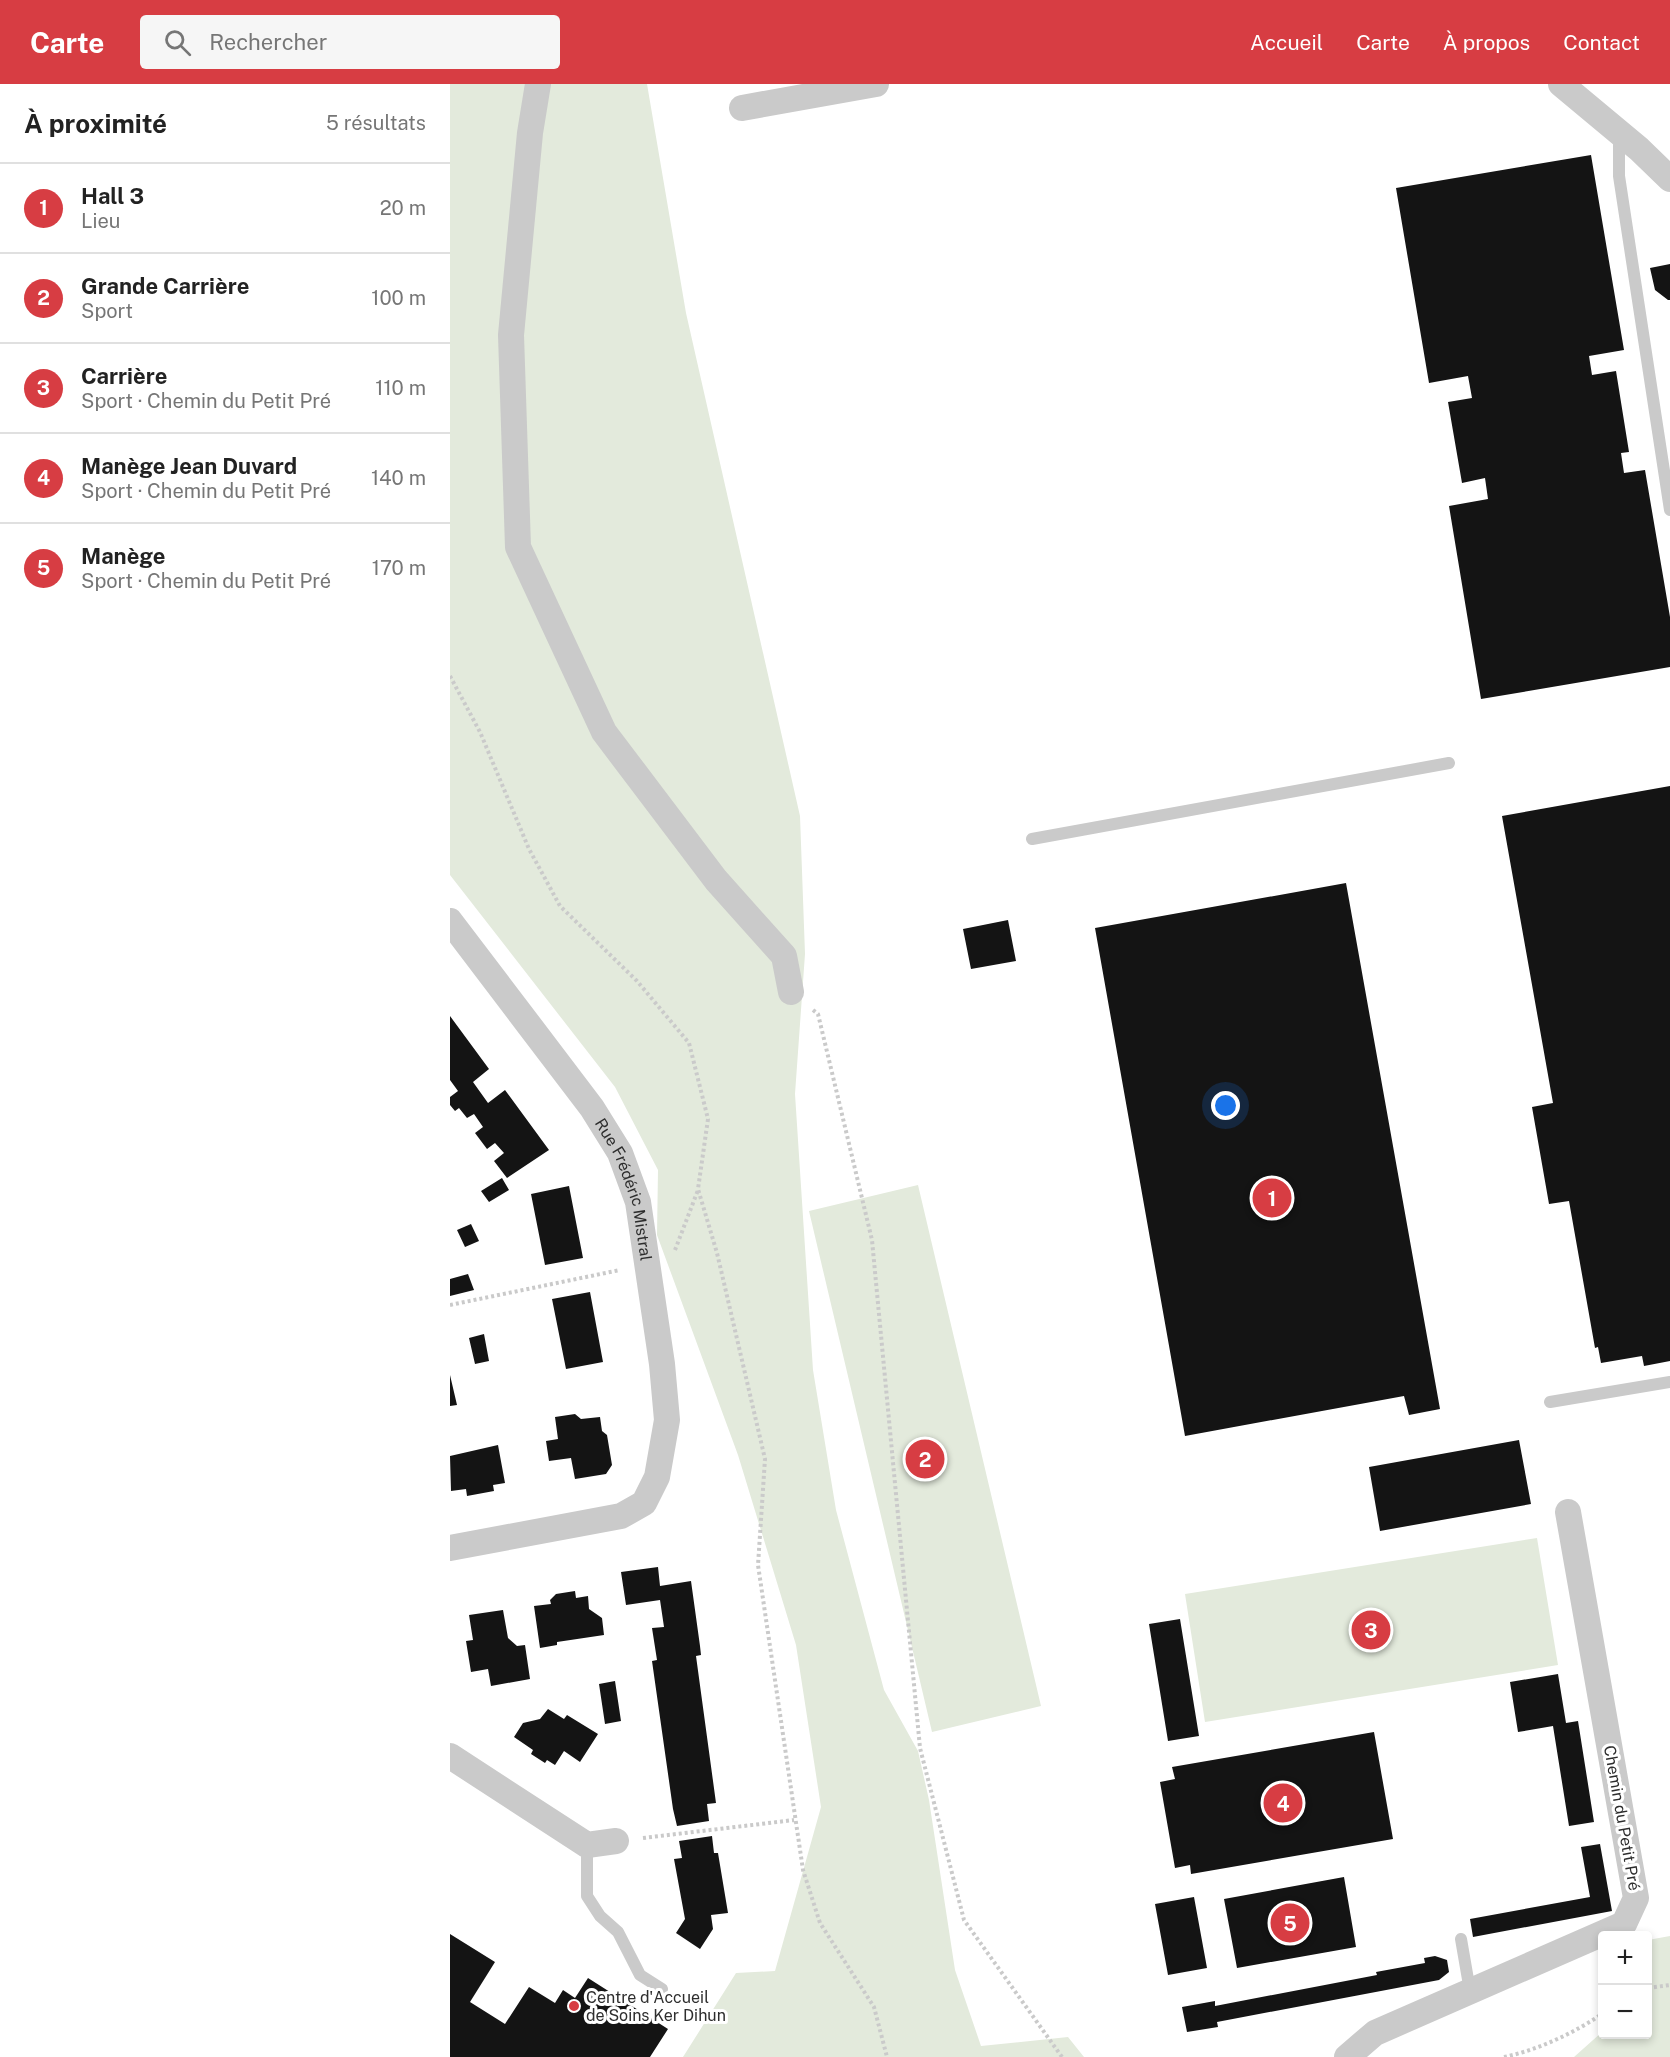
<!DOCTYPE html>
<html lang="fr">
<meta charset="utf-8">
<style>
:root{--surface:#fff;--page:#f6f6f6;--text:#222;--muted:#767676;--line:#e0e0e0;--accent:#d73d43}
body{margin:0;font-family:"Public Sans",sans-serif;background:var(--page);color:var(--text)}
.controls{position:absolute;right:18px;bottom:18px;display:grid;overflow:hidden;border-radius:6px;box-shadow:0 3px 9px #0003}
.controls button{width:54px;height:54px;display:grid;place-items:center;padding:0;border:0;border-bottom:2px solid var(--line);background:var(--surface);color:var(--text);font:30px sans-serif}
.you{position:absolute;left:776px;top:1022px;width:21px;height:21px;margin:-15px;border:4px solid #fff;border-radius:50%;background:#1a73e8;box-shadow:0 0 0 9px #1a73e833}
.badge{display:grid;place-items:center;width:39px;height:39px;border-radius:50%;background:var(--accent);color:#fff;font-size:20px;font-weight:700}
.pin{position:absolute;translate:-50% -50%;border:3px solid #fff;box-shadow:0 2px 6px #0006}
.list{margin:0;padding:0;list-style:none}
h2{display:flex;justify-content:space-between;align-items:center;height:78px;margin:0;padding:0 24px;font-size:26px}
h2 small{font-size:20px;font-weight:400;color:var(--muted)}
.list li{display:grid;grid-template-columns:39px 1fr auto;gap:18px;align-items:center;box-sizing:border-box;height:90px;padding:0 24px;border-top:2px solid var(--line)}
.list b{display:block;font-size:22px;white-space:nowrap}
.list p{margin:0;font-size:20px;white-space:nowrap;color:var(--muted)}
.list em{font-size:20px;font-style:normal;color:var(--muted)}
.icon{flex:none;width:33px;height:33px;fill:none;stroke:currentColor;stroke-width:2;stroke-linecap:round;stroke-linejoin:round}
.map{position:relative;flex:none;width:1220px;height:1973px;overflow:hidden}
header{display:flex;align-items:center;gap:36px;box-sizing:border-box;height:84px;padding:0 30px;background:var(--accent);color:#fff}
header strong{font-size:28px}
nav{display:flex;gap:33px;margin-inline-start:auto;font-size:21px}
.search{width:420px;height:54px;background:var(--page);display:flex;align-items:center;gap:15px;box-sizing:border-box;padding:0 21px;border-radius:6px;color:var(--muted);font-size:22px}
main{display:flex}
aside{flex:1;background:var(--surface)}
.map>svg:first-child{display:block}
.green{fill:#e3eadc}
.building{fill:#141414}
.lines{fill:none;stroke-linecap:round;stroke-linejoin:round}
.path{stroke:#cacaca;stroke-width:4;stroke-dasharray:3 3;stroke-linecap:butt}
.lane{stroke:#cacaca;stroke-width:12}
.street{stroke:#cacaca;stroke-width:26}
.poi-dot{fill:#d73d43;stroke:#fff;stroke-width:2}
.labels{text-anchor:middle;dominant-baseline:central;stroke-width:6;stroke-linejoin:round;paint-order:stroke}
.street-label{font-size:16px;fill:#2d2d2d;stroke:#fff}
.poi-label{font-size:16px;fill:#2d2d2d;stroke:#fff;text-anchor:start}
</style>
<header>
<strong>Carte</strong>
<div class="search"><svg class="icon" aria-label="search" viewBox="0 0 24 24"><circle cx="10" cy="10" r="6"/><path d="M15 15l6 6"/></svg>Rechercher</div>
<nav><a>Accueil</a><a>Carte</a><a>À propos</a><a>Contact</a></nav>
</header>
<main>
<aside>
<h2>À proximité<small>5 résultats</small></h2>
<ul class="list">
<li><span class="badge">1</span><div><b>Hall 3</b><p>Lieu</p></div><em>20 m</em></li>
<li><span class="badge">2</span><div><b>Grande Carrière</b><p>Sport</p></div><em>100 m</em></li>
<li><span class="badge">3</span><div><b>Carrière</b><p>Sport · Chemin du Petit Pré</p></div><em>110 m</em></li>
<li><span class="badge">4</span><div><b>Manège Jean Duvard</b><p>Sport · Chemin du Petit Pré</p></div><em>140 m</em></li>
<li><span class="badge">5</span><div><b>Manège</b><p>Sport · Chemin du Petit Pré</p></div><em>170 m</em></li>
</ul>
</aside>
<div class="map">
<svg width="1220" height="1973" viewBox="0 0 1220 1973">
<rect width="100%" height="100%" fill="#fff"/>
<path class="green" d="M0,0H197L236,229L350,732L355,870L345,1010L363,1286L386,1426L434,1606L468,1667L479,1716L505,1886L531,1962L618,1953L634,1973H233L286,1889L325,1887L371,1723L346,1561L288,1371L207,1151L208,1086L165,1003L0,791Z
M468,1101L591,1622L482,1648L359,1127Z
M1087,1454L1108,1581L755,1638L735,1510Z
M1220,1852V1973H1124L1152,1948V1950H1198V1856Z"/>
<path class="building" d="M1141,71L1174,266L1139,272L1142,291L1166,287L1179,368L1171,369L1174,389L1195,386L1220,533V583L1031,615L999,422L1038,415L1035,394L1012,399L998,318L1022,314L1018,292L979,299L946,104Z
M1220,180V216H1218L1205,206L1200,184Z
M1220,702V1277L1194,1282L1192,1272L1151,1279L1148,1263L1145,1264L1119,1117L1099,1120L1082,1023L1103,1019L1052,732Z
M896,799L990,1325L959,1331L954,1312L735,1352L645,844Z
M558,836L566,877L521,885L513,845Z
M0,932L39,985L23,998L38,1019L55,1006L99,1066L57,1094L44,1077L54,1069L45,1059L37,1065L25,1049L33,1043L24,1030L17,1034L9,1024L5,1027L0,1021V1013L8,1007L0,996Z
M52,1094L59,1106L39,1118L31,1107Z
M119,1102L133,1174L95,1181L81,1110Z
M21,1140L29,1157L15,1163L7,1146Z
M18,1190L24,1206L0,1212V1195Z
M140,1208L153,1278L116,1285L102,1215Z
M34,1250L39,1277L25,1280L19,1254Z
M0,1291L7,1321L0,1322Z
M125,1330L131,1335L150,1333L152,1347L157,1351L162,1381L156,1390L125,1395L121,1374L99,1377L96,1357L108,1355L105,1333Z
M1069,1356L1081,1420L930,1447L919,1383Z
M48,1361L55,1399L43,1401L44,1407L17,1412L16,1405L1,1407L0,1372Z
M208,1483L210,1502L241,1497L250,1562L251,1571L246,1572L266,1719L257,1720L259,1737L227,1742L223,1725L202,1577L207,1576L202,1544L214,1543L210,1516L176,1521L171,1488Z
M125,1507L126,1514L138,1512L139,1525L152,1534L154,1551L107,1558V1561L90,1564L84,1522L101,1520L100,1516L106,1510Z
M53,1526L58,1554L67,1562L75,1561L80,1595L41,1602L38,1585L21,1588L16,1557L23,1556L19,1531Z
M730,1535L749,1652L718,1657L699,1540Z
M1108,1590L1116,1639L1128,1637L1144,1738L1119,1742L1103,1642L1068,1648L1060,1598Z
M165,1597L171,1637L155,1640L149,1600Z
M98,1625L114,1635L117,1631L148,1650L130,1678L114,1667L105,1681L97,1676L95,1679L81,1670L83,1666L64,1653L73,1639L90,1635Z
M924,1648L943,1755L741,1790L740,1781L725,1784L710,1698L725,1695L722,1683Z
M262,1752L264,1769H268L278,1829L261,1831L263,1845L250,1865L226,1849L235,1835L224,1775L232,1774L229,1757Z
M1150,1760L1162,1827L1023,1853L1020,1835L1140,1813L1131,1763Z
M894,1793L906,1863L787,1884L774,1815Z
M744,1813L757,1884L718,1891L705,1820Z
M0,1850L45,1878L20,1918L55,1940L79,1903L105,1919L113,1906L125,1914L138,1894L218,1945L200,1973H0Z
M985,1872L997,1876L999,1888L989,1896L767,1938L768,1943L737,1948L732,1923L765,1917V1922L927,1891L926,1888L975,1879L974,1874Z"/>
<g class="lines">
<path class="path" d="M0,592L30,648L79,765L110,822L187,897L239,959L258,1035L248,1105L267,1169L315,1375L308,1481L353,1786L370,1839L424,1923L437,1973
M363,926L368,930L422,1156L470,1664L514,1836L612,1973
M225,1166L248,1106
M0,1221L170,1186
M193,1754L344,1736
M1198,1904L1220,1901
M1054,1973C1088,1966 1124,1949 1152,1930"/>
<path class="lane" d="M1169,50V92L1220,426
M582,755L999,679
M1100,1318L1220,1298
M137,1761V1812L150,1832L168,1848L190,1891L212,1905
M1011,1855L1020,1907"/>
<g class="street">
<path d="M88,0L80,49L61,251L68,463L154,648L266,796L334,872L341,908"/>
<path d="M1111,0L1189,65L1220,95"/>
<path d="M292,24L426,0"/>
<path id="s1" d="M0,837L142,1024L170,1069L188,1118L212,1280L217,1336L207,1393L194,1419L171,1432L0,1464"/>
<path d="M0,1672L137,1761L166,1757"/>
<path d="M897,1973L925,1949L1174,1840L1186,1814L1118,1428"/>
</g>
</g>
<circle class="poi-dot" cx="124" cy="1922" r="6"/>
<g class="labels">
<g class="street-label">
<text stroke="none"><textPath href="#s1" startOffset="324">Rue Frédéric Mistral</textPath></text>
<text transform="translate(1172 1734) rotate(80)">Chemin du Petit Pré</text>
</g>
<g class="poi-label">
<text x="136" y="1913">Centre d'Accueil<tspan x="136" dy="18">de Soins Ker Dihun</tspan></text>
</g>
</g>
</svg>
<div class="controls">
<button>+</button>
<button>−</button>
</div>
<div class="you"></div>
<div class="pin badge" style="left:822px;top:1114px">1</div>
<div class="pin badge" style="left:475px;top:1375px">2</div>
<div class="pin badge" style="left:921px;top:1546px">3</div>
<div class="pin badge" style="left:833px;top:1719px">4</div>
<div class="pin badge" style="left:840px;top:1839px">5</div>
</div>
</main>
